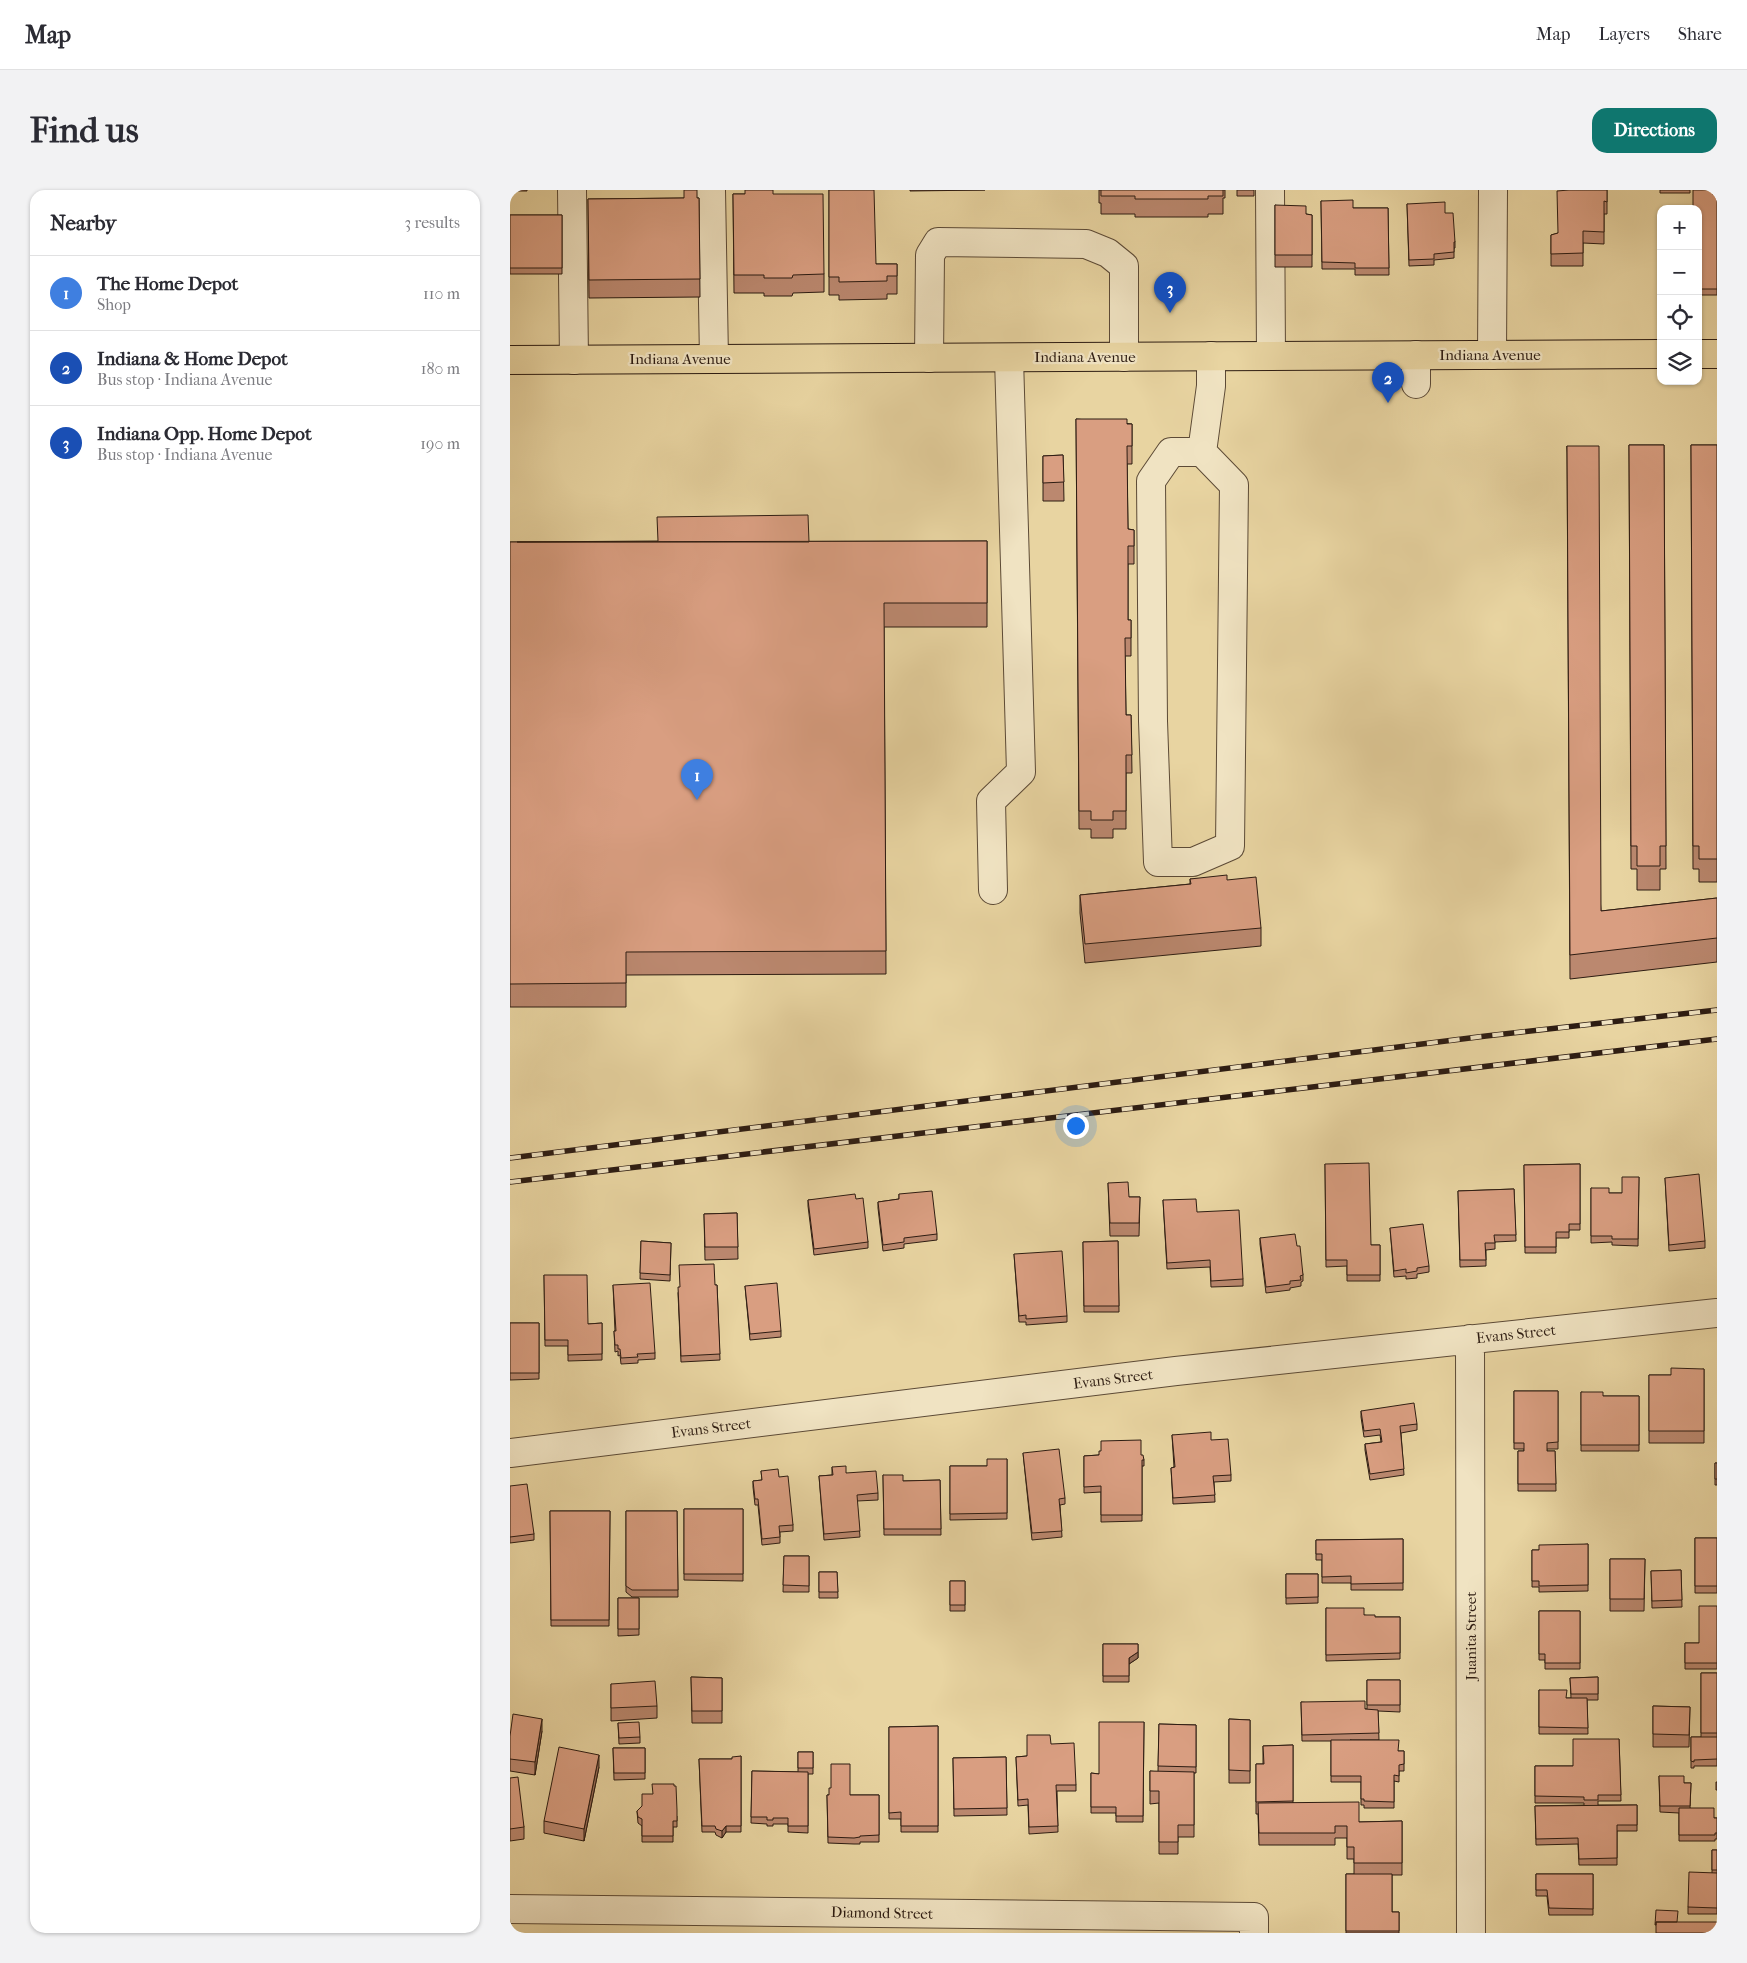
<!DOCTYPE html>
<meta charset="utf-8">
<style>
:root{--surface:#fff;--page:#f2f2f3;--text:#2b2b33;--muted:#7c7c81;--line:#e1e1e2;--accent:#0f766e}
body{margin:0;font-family:"IM FELL French Canon",serif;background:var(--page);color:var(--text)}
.controls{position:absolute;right:15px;top:15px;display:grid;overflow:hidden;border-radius:10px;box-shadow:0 1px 4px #0004}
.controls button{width:45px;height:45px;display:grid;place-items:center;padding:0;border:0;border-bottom:1px solid var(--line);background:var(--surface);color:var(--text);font:25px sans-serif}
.you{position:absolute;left:565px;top:935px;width:18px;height:18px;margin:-12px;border:4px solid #fff;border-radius:50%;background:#1a73e8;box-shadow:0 0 0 8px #1a73e833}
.badge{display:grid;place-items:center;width:32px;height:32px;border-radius:50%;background:var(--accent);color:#fff;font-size:16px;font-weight:700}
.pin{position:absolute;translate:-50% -41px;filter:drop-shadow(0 1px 2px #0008)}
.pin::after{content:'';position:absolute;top:26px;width:18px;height:15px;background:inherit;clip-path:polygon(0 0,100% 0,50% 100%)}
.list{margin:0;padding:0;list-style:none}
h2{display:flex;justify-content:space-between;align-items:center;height:65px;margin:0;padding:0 20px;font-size:21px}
h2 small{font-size:16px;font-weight:400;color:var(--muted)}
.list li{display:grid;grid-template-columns:32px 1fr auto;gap:15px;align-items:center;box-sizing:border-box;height:75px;padding:0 20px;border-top:1px solid var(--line)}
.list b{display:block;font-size:19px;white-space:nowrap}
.list p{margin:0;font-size:16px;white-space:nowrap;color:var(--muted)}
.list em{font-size:16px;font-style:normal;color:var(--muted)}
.icon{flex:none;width:28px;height:28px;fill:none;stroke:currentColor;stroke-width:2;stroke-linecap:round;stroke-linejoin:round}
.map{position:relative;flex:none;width:1207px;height:1743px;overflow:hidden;border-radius:15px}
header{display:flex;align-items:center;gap:30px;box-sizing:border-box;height:70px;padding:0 25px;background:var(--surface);border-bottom:1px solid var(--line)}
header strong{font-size:24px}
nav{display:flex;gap:28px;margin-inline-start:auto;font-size:18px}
.intro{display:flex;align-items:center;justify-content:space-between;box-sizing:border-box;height:120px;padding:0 30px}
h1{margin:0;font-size:35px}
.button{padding:12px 22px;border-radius:15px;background:var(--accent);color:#fff;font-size:18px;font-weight:700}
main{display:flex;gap:30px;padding:0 30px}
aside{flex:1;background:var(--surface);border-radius:15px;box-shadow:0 1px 4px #0004}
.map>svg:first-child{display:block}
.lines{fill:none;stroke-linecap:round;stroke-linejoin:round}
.minor-casing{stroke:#5c4a36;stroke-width:30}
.major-casing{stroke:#2d1c12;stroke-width:30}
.minor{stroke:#f0e3c2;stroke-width:28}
.major{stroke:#e8d4a1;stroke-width:28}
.rail-casing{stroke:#2d1c12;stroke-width:5.5}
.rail{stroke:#f0e3c2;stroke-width:4;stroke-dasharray:11;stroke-linecap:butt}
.wall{fill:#bb886f;stroke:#2d1c12}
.shaded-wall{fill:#986f5a;stroke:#2d1c12}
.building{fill:#d99e81;stroke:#2d1c12}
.labels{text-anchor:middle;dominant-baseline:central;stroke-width:4.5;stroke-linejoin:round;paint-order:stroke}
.street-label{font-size:15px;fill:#2d1c12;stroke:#f0e3c2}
</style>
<header>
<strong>Map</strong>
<nav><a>Map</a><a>Layers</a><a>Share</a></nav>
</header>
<div class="intro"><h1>Find us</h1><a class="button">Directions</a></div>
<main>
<aside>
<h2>Nearby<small>3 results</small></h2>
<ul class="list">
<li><span class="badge" style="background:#3f7fe0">1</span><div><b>The Home Depot</b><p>Shop</p></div><em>110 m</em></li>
<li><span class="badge" style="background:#1a4fb4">2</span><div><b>Indiana &amp; Home Depot</b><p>Bus stop · Indiana Avenue</p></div><em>180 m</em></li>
<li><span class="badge" style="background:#1a4fb4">3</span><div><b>Indiana Opp. Home Depot</b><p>Bus stop · Indiana Avenue</p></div><em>190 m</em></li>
</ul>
</aside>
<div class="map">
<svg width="1207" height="1743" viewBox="0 0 1207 1743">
<rect width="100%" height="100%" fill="#e8d4a1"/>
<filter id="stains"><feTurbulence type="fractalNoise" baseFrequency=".004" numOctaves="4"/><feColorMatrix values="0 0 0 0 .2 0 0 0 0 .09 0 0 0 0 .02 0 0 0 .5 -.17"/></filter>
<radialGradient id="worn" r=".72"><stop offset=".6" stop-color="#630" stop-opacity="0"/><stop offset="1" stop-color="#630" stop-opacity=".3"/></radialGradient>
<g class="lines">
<defs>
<path id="minor" d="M62,0L64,170
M201,0L204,169
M760,0L761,166
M906,165V194
M982,165L983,0
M419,168L420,65L428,52L576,54L598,63L614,76V167
M661,262H692L724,295L720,656L683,672H648L643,531L641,291Z
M692,262L701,196V166
M483,700L481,611L511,582L499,168
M960,1149L961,1743
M0,1263L666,1181L1207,1123
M0,1719L744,1727V1743"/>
<path id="major" d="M1188,164H1207
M0,170L1151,164"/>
</defs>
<use href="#minor" class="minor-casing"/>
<use href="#major" class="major-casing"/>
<use href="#minor" class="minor"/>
<use href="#major" class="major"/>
<defs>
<path id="rail" d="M0,968L976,846L1207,820
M0,992L1207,849"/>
</defs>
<use href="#rail" class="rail-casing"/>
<use href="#rail" class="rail"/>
</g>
<path class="wall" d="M0,0H17V1H0Z
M319,0L366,74H387V104H377V109L329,110V105H319Z
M400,0H475L400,1Z
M589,0H715V8H713V24H698V27H625V24H591V13H589Z
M727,0H744V6H727Z
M1097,0V24H1094V54L1073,53V76H1041V45L1048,43Z
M1150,0H1180V3H1150Z
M1207,0V105H1190V98H1188V19Z
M223,4H263L314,84V102L283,103L282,106H254V103H224Z
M174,8H189L190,107L79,108L78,9Z
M811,11L843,18H878L879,85H845V79H812Z
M897,14L935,23L945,52V58H944V68L924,70V75L899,76Z
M765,15L796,24L802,25V77H765Z
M0,25H52V84H0Z
M566,229L622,234V274H617L618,339L624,340V374H618V430H621V466H615L616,525H621L622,583H616V639H603V648H581V639H569Z
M1119,255H1154L1156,679H1150V700H1127V679H1121Z
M1181,255H1207V692H1189V679H1183Z
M1057,256L1091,721L1207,708V772L1060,789Z
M553,265L554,311H533V266Z
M477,351V437H374L376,784L116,785V817H0V352Z
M680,689L717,690L751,738V756L575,773L570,723V705L680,694Z
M815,974L861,1055H870V1091H837V1076L816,1077Z
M1070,974V1040H1059V1048H1046V1063H1015L1014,975Z
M1129,987L1128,1056L1102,1055V1052L1081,1053V998L1099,1003H1112Z
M1155,988L1195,1051V1058L1159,1061Z
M598,993L619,1007H630L629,1046H600Z
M1004,999L1006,1051L985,1052V1059L976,1060V1076L950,1077L948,1001Z
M389,1004L427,1044V1050L394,1054V1058L373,1061L368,1018V1012L389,1009Z
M346,1009L358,1052V1058L304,1065L298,1016V1010Z
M653,1010L687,1022L733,1089V1096L701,1097L700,1077L657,1079Z
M227,1023L228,1069L195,1070L194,1024Z
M880,1038L919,1076V1082L907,1084V1088L896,1089V1086L884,1087Z
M750,1048L787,1056L793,1085V1091L791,1092V1096L780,1098V1100L756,1103L750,1054Z
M131,1051L161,1053L160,1091L130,1089Z
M608,1051L609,1122H574L573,1052Z
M504,1064L557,1126V1132L516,1135V1132H509Z
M34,1085L78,1134L92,1133V1170L58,1171V1156H35Z
M103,1095L145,1163V1169L128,1170V1173L111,1174L110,1165L108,1166V1161L105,1162L104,1141H105Z
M207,1095L210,1170L171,1172L168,1103L170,1097Z
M235,1096L271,1141V1147L240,1150Z
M0,1133H29V1189L0,1190Z
M1194,1179V1253H1139V1185H1161Z
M1004,1201H1048V1259H1037V1261H1045L1046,1301H1008V1261H1014V1259H1004Z
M1071,1202L1093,1206H1129V1261H1071Z
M851,1221L907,1234V1240L891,1243L894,1285L860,1290L855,1260V1254L871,1252L870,1245L854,1247L851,1227Z
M662,1245L701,1250L721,1285V1291L704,1292L705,1312L663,1314L661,1278L664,1277Z
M591,1261L631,1265L634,1270V1276H632V1331L591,1332V1302L574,1303V1266L589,1265Z
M513,1263L555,1308V1314L550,1315L552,1347L522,1350Z
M497,1269V1329L440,1330V1276H477Z
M1205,1273H1207V1295H1205Z
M322,1277L336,1283L368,1303V1310L347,1311L350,1347L314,1350L309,1286L322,1285Z
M251,1281L269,1287L283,1335V1341L270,1342V1353L252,1355L248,1315H245L243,1297V1291L252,1290Z
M373,1285L393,1291L430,1290L431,1345H374Z
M0,1296L24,1344V1350L0,1353Z
M174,1319H233V1391L174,1390Z
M40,1321H100L99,1436H41Z
M116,1321H167L168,1407H122L116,1402Z
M1185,1348H1207V1403H1185Z
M893,1349V1400H841V1393H812V1370H806V1350Z
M1078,1354V1401L1029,1402V1397H1022V1360H1029Z
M274,1366H299V1402H273Z
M1100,1369H1135L1134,1421H1100Z
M1171,1380L1172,1417L1142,1418L1141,1381Z
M309,1382H327L328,1408H309Z
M776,1384H808V1413L776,1414Z
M440,1391H455V1421H440Z
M108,1408H129V1445L108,1446Z
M1207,1416V1479H1175V1453H1189Z
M816,1418L865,1427H890V1469L816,1471Z
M1029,1421H1070V1479H1035V1470H1029Z
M593,1454H628V1468L619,1474V1492H593Z
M1191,1483H1207V1576H1184V1578H1181V1547H1191Z
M181,1487L212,1488V1533H182Z
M1088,1487V1510H1077L1078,1544H1029V1500L1056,1508H1061L1060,1488Z
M857,1490H890V1522L868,1521L869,1550H840L888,1561H894V1581H889V1592L884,1591V1618H854V1615H851V1592H821V1551H792L791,1512L857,1519Z
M101,1494L147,1516V1528L101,1531Z
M1143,1516L1180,1517L1179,1557H1143Z
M719,1529L740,1530V1593H719Z
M634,1532L633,1632H606V1623H581V1583L589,1584Z
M108,1533L130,1547V1553L109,1554Z
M649,1534L686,1535V1583H684V1647H668V1664H649V1613L640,1614V1581L648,1582Z
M428,1536V1642H391V1629H379V1537Z
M32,1541L25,1585L0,1581V1546Z
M1109,1549L1111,1611H1088V1615H1127V1641H1107V1675H1069L1068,1654L1026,1655L1025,1616L1074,1615V1613H1025V1576H1063Z
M541,1554L566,1595V1601H547L548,1642L519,1644L518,1615L508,1616L506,1567L517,1566Z
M783,1555V1613L849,1632L892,1631V1685H882V1722H889V1743H836V1684H844V1669H837V1648H825V1655H749L748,1624H746V1574H753V1556Z
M103,1558H135V1589L104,1590Z
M288,1562H303V1584H298V1643L278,1642V1634H263V1636H257V1634L241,1633L242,1581L288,1582Z
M231,1566V1642H216L212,1648L206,1645L205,1642H192L189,1569H222Z
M496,1567L497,1625L444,1626L443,1568Z
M89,1577L74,1651L34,1643V1631Z
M1149,1586L1174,1593H1181L1180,1618L1204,1628H1207V1649H1205V1651H1169V1623L1150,1622Z
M0,1588L14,1637V1649L0,1651Z
M317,1605H369V1652H350V1654H344L318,1653Z
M127,1621L167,1626V1637H163V1652H132V1636L128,1633Z
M1202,1660H1207V1724H1178V1717L1202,1683Z
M1026,1684H1083V1725H1039L1037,1706H1026Z"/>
<path class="shaded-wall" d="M628,1462V1468L619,1474V1468Z
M32,1529V1541L25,1585V1572Z
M89,1565V1577L74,1651V1639Z
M216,1636V1642L212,1648V1641Z"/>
<path class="building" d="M174,0H187V8H189L190,89L79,90L78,9L174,8Z
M235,0H263V4H313L314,84L283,85L282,88H254V85H224L223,4H235Z
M319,0H364L366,74H387V86H377V91L329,92V87H319Z
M591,0H713V6H698V9H625V6H591Z
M1059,0H1097V12L1094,11V42L1073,41V63L1041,64V45L1048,43L1047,1Z
M1183,0H1207V99H1190V91H1188V19H1183Z
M843,10V18H878L879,78H845V73L812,72L811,11Z
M935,12V23H943L945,52H944V62L924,64V69L899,70L897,14Z
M765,15L796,16V24L802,25V65H765Z
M0,25H52V78H0Z
M566,229H617V234H622V256H617L618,339L624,340V356H618V430H621V448H615L616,525H621L622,565H616V621H603V630H581V621H569Z
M1119,255H1154L1156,656H1150V676H1127V656H1121Z
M1181,255H1207V669H1189V656H1183Z
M1057,256H1089L1091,721L1207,708V748L1060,765Z
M553,265L554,292L533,293V266Z
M298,325L299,352H7L148,351L147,327Z
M477,351V413H374L376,761L116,762V793L0,794V352Z
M717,685V690L746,687L751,738L575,754L570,705L681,694L680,689Z
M859,973L861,1055H870V1085H837V1070H816L815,974Z
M1070,974V1034H1059V1042H1046V1057H1015L1014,975Z
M1189,984L1195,1051L1159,1055L1155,988Z
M1112,987H1129L1128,1049H1102V1046H1081V998H1099V1003H1112Z
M618,992L619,1007H630L629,1033H600L598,993Z
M1004,999L1006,1045H984L985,1053H975L976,1070H950L948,1001Z
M422,1001L427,1044L394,1048V1052L373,1055L368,1012L389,1009V1004Z
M345,1004L346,1009L353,1008L358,1052L304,1059L298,1010Z
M686,1009L687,1022L729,1020L733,1089L701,1091L700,1070L657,1073L653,1010Z
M227,1023L228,1057H195L194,1024Z
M913,1034L919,1076L907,1078V1081L896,1083V1079L884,1081L880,1038Z
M785,1044L787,1056H790L793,1085L790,1086L791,1090L780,1091V1094L756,1097L750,1048Z
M131,1051L161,1053L160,1085L130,1083Z
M608,1051L609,1116H574L573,1052Z
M552,1061L557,1126L516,1129V1125L509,1126L504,1064Z
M204,1074L205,1095H207L210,1164L171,1166L168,1097H170L169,1075Z
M34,1085H77L78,1134L92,1133V1164L58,1165V1150H35Z
M140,1093L145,1163L127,1164L128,1167L111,1168L110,1159H108V1155H105L104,1141H106L103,1095Z
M267,1093L271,1141L240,1144L235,1096Z
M0,1133H29V1183H0Z
M1161,1178L1194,1179V1241H1139V1185H1161Z
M1004,1201H1048V1252L1037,1253V1261H1045L1046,1294H1008V1261H1014V1253H1004Z
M1071,1202H1093V1206H1129V1255H1071Z
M904,1213L907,1234L890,1236L894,1279L860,1284L855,1254L872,1252L870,1239L854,1241L851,1221Z
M701,1242V1250L718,1249L721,1285L703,1286L705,1305L663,1308L661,1278L665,1277L662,1245Z
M631,1250V1265H633L634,1270H632V1325H591V1296L574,1297V1266L589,1265V1261H591V1251Z
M549,1259L555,1308L549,1309L552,1341L522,1343L513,1263Z
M477,1269H497V1323L440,1324V1276H477Z
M1205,1273H1207V1289H1205Z
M336,1276V1283L366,1281L368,1303L347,1305L350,1341L314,1344L309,1286L323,1285L322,1277Z
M268,1279L269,1287L278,1286L283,1335L269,1336L270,1347L252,1349L248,1309H245L243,1291L252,1290L251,1281Z
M373,1285H393V1291L430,1290L431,1339H374Z
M17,1294L24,1344L0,1347V1296Z
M174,1319H233V1384H174Z
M40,1321H100L99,1430H41Z
M116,1321H167L168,1400H122L116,1396Z
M1185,1348H1207V1396H1185Z
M893,1349V1393L841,1394V1386L812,1387V1364H806V1350Z
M1078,1354V1395L1029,1396V1391H1022V1360H1029V1355Z
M274,1366H299V1396L273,1395Z
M1100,1369H1135L1134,1409H1100Z
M1171,1380L1172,1410L1142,1411L1141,1381Z
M309,1382H327L328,1402H309Z
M776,1384H808V1407L776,1408Z
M440,1391H455V1415H440Z
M108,1408H129V1439H108Z
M1189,1416H1207V1473H1175V1453H1189Z
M816,1418H854V1425H865V1427H890V1463L816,1465Z
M1029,1421H1070V1473H1035V1464H1029Z
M593,1454H628V1462L619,1468V1486H593Z
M1191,1483H1207V1543H1191Z
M181,1487L212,1488V1521H182Z
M1088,1487V1504H1061L1060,1488Z
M857,1490H890V1515H857Z
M145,1491L147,1516L101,1518V1494Z
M1029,1500H1057L1056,1508H1077L1078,1538L1029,1537Z
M855,1511V1519L868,1520L869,1543L792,1545L791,1512Z
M1143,1516L1180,1517L1179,1545L1143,1544Z
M3,1524L32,1529L25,1572L0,1569V1546Z
M719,1529L740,1530V1581L719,1580Z
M129,1532L130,1547L109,1548L108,1533Z
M589,1532H634L633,1626H606V1617H581V1583L589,1584Z
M649,1534L686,1535V1577L648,1576Z
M428,1536V1636H391V1622L379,1623V1537Z
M517,1545H540L541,1554L564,1553L566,1595H546L548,1636L519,1637L518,1609L508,1610L506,1567L517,1566Z
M1181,1547H1207V1569L1184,1570V1572L1181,1571Z
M1063,1549H1109L1111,1605H1088V1610H1074V1607L1025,1606V1576H1063Z
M821,1550H889L888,1561H894V1574L889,1575V1586L884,1585V1612L854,1611V1609H851V1586H821Z
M783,1555V1611L746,1612V1574H754L753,1556Z
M49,1557L89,1565L74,1639L34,1631Z
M103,1558H135V1583H104Z
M288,1562H303V1578H288Z
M231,1566V1636H216L212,1641L206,1639L205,1636H192L189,1569H222V1567Z
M496,1567L497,1618L444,1619L443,1568Z
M321,1574H340V1605H369V1645L350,1646V1647L344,1648L318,1647L317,1605H319V1598H321Z
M242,1581L298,1582V1636H278V1628H263V1630H257V1627H241Z
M640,1581L684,1582V1635H668V1652H649V1601H640Z
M1149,1586H1174V1593H1181L1180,1616H1150Z
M8,1587L14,1637L0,1639V1588Z
M1206,1592H1207V1600H1206Z
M142,1594H164V1596H166L167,1620V1631H163V1646H132V1629L128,1627L127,1621L132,1616V1604H143Z
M849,1612V1632L892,1631V1673H844V1657H837V1636H825V1643H749L748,1613Z
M1127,1615V1635H1107V1668L1069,1669L1068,1648L1026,1649L1025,1616Z
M1169,1618H1204V1628H1207V1643H1205V1645H1169Z
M1202,1660H1207V1680H1202Z
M1179,1682L1207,1683V1718L1178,1717Z
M836,1684H882V1722H889V1741H836Z
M1026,1684H1083V1719L1039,1718L1037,1700H1026Z
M1146,1720L1168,1721L1167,1732H1146V1735H1145Z
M1146,1732H1207V1743H1146Z"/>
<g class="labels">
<g class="street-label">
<text x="980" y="165">Indiana Avenue</text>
<text x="575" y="167">Indiana Avenue</text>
<text x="170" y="169">Indiana Avenue</text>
<text transform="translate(1006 1144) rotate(-6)">Evans Street</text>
<text transform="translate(603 1189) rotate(-7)">Evans Street</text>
<text transform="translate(201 1238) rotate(-7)">Evans Street</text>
<text transform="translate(961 1446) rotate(-90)">Juanita Street</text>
<text transform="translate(372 1723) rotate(1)">Diamond Street</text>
</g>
</g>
<rect width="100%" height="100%" filter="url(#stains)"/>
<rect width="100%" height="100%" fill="url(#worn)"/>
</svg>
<div class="controls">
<button>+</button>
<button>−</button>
<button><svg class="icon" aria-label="locate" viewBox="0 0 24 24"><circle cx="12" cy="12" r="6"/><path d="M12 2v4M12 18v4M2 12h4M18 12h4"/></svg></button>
<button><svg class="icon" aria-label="layers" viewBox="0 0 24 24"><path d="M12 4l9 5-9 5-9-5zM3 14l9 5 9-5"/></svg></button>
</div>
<div class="you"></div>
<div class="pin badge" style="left:187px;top:610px;background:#3f7fe0">1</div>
<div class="pin badge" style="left:878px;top:213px;background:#1a4fb4">2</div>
<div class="pin badge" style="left:660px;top:123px;background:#1a4fb4">3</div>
</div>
</main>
